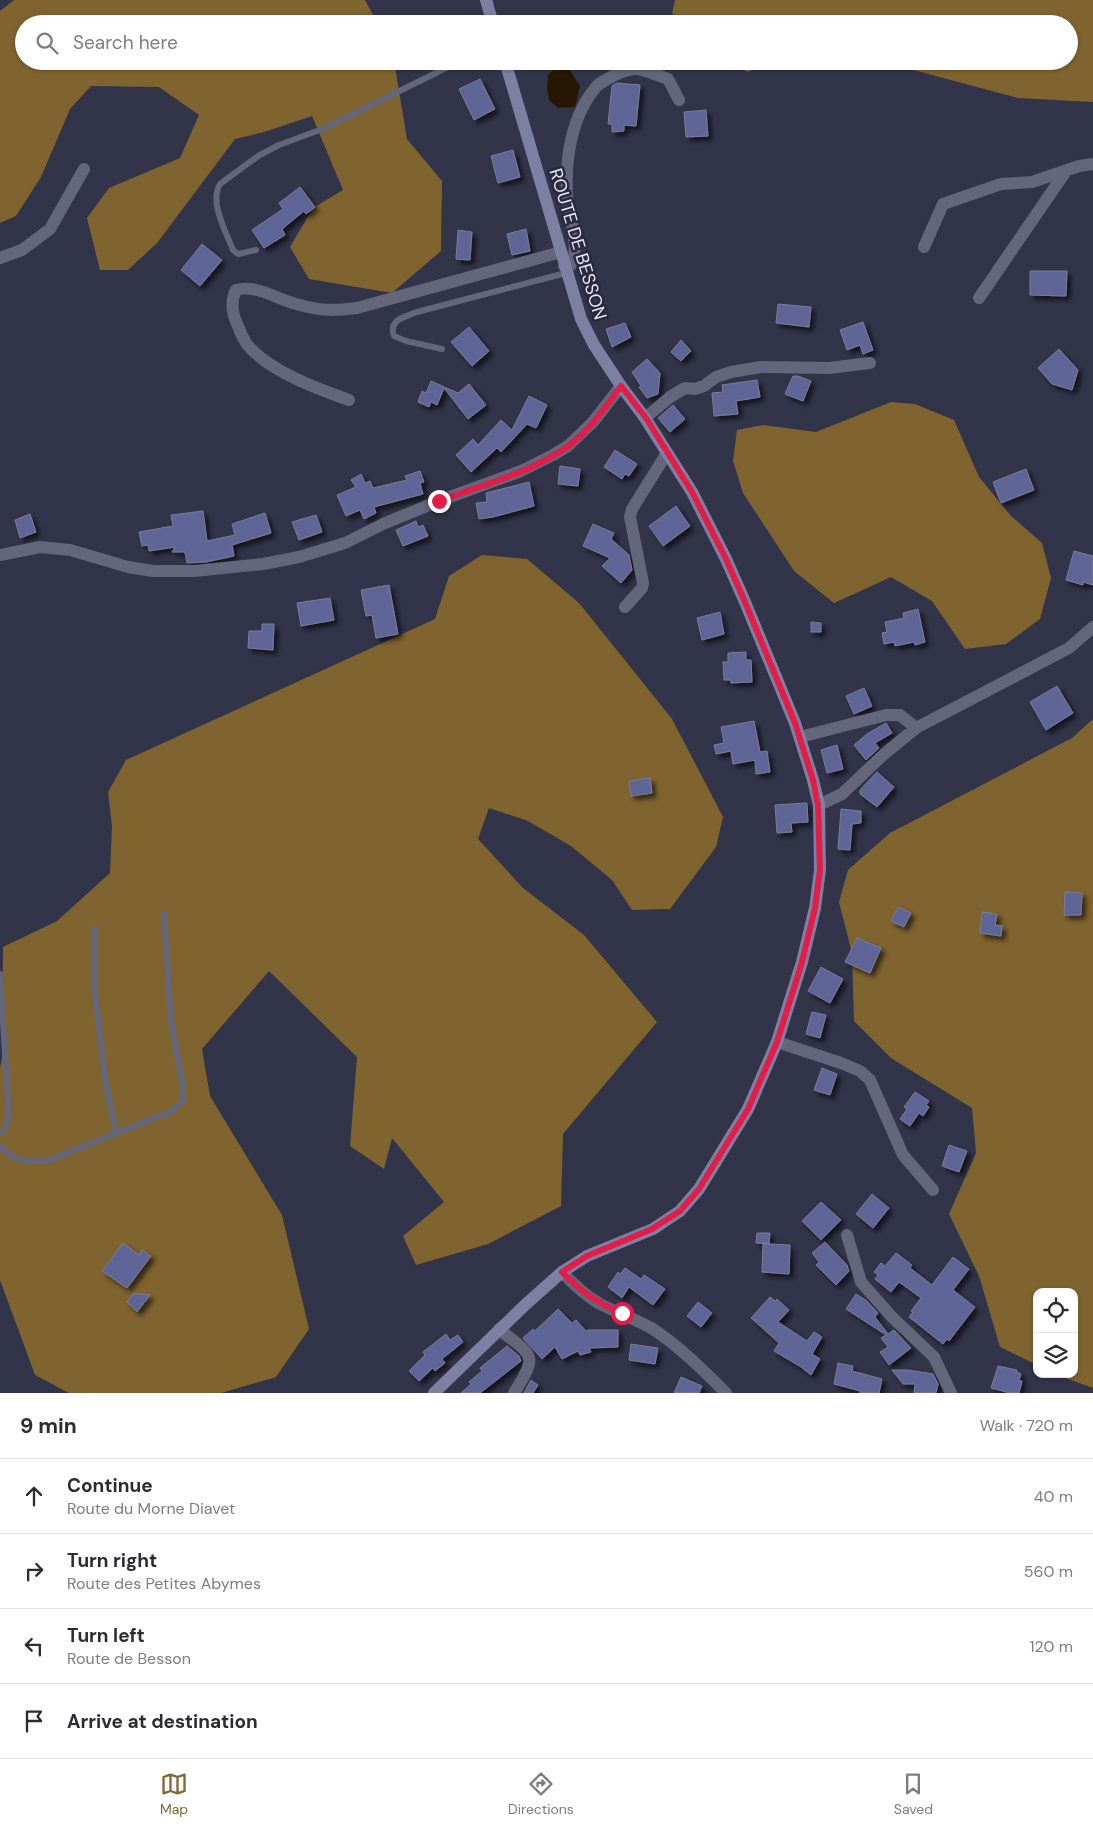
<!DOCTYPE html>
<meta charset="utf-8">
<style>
:root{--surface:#fff;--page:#f7f7f7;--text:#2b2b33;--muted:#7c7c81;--line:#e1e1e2;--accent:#7f6634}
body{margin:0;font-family:"DM Sans",sans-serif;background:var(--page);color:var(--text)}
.controls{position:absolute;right:15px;bottom:15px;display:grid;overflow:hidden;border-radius:10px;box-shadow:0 1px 4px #0004}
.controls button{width:45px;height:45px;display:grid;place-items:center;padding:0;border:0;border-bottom:1px solid var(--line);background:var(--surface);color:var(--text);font:25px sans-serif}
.stop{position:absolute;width:15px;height:15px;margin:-11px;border:4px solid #e11d48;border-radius:50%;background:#fff}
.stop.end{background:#e11d48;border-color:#fff;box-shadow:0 1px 5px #0008}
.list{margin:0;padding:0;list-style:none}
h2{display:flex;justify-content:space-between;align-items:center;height:65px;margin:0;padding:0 20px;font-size:21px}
h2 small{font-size:16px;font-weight:400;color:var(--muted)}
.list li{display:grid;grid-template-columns:32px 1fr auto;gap:15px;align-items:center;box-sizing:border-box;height:75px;padding:0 20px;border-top:1px solid var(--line)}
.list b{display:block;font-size:19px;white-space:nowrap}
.list p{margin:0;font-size:16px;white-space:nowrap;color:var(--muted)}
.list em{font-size:16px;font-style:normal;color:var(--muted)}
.icon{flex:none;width:28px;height:28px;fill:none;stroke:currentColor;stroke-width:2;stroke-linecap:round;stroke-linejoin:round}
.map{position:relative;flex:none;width:1093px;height:1393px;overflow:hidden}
.search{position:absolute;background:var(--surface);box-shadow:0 1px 4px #0004;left:15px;right:15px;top:15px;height:55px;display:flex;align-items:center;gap:12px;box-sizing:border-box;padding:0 18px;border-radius:28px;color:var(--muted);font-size:19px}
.sheet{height:365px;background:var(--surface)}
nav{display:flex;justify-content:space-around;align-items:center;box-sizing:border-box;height:70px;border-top:1px solid var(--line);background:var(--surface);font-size:14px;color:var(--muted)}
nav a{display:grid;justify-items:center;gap:2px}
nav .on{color:var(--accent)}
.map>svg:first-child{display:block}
.forest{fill:#80642f}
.water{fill:#261800}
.building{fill:#616597;stroke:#7a7d96;filter:url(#shadow)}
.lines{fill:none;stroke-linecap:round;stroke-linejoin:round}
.lane{stroke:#64667c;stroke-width:6}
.street{stroke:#64667c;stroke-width:12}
.secondary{stroke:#7d80a3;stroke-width:12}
.route{stroke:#e11d48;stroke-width:6}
.labels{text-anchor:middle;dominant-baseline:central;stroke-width:5;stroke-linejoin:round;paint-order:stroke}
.street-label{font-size:18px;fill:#e5e7f5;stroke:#292a40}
</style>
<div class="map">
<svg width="1093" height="1393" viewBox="0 0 1093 1393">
<defs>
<filter id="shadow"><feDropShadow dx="4" dy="4" stdDeviation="2.5" flood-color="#0009"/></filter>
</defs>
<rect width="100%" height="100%" fill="#32344a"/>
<path class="forest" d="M14,0H365L378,24H24V61H394L407,139L442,181L441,251L392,293L309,279L290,247L313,208L343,190L312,116L264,132L235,139L157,243L128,270H100L87,218L109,188L180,158L199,115L159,87L91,86L70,109L41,177L16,216L0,223V11Z
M675,0H1093V102L1018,98L880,61H1069V24H686L672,13Z
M734,61H775L747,72Z
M891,402L915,404L954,420L979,477L1011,516L1042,543L1051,578L1040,619L1006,644L965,649L932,601L891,577L834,603L794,571L743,493L733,461L737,430L763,425L816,432Z
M482,555L527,559L579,603L672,719L723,817L716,847L670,909L632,910L612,880L571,846L528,821L489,808L478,839L523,888L584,935L657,1022L563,1134L561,1206L488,1244L416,1265L403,1236L444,1202L392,1138L384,1169L350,1146L357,1057L269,971L202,1049L210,1096L282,1215L309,1329L276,1377L221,1393H69L35,1375L0,1280V1068L2,1059L3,947L57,921L110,873L112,826L108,792L126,760L435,619L449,576Z
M1093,719V1388L1054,1374H1074V1292H1037V1365L1000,1347L979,1276L949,1214L976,1153L972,1108L891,1058L854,1021L852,953L839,902L848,870L890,833L1072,738Z"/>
<path class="water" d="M560,63L566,64L580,86L575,107L558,108L549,100L547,88L548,75Z"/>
<path class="building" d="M480,79L495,109L474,120L459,89Z
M617,83L640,85L636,126L624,125V131L612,132V124H608L612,86Z
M706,110L708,136L686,137L684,112Z
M513,150L520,177L498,183L491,156Z
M300,187L315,207L306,214L304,211L282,229L285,235L264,248L252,230L283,209L279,203Z
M526,229L530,251L512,255L507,234Z
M458,230L472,232L470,260L456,259Z
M202,244L222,260L200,286L181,270Z
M1030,271H1067L1066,296L1030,295Z
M778,304L811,307L809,327L776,323Z
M863,322L873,350L863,354L860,345L847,350L840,330Z
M625,323L631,337L612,347L606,329Z
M469,327L489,351L472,366L451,342Z
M681,340L691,351L681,361L671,352Z
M1059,349L1078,370L1072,390L1052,384L1038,368Z
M647,359L660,373L658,394L647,398L639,387L641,386L632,372Z
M793,376H798L811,381L803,401L785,394Z
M757,380L760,397L736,401L738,414L714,416L712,393L723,392L722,385Z
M431,381L458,393L469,384L486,405L468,419L444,388L437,405L431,402L429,407L418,402L422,391L426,393Z
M529,396L547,405L536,428L527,424L501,452L497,448L471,472L456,455L473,439L478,445L501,420L512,430Z
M673,405L685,419L670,432L658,418Z
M615,450L637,464L629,476L625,474L622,479L604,467Z
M560,466L580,469L578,486L558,484Z
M1026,469L1034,490L1001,503L993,482Z
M420,471L424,482L420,483L423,494L374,507L376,513L364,519L360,510L346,516L337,495L356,487L351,480L361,474L365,483L370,481L373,488L407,480L405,476Z
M529,482L534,506L493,517L479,519L476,503L487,502L486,493Z
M676,506L690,526L663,546L649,526Z
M203,511L207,541L235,535L232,524L265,513L271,533L232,545L234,556L206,562L187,563L185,552H172L175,547L149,551L148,545L142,546L139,532L173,526L171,515Z
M30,514L36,532L20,538L15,520Z
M316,515L322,532L299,540L292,522Z
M416,521L418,527L423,525L428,536L403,546L396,530Z
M593,524L614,533L611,539L629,555L632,570L621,583L602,566L610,558L583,546Z
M1074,551L1093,556V585L1083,582V585L1066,580Z
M389,585L398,634L376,638L372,615L366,616L361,590Z
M330,598L334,620L301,626L297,603Z
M918,609L925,642L915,645L914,642L895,646L894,642L884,644L882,633L887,632L885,622L904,618L903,613Z
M720,612L724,634L702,640L697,618Z
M811,622L821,623V632H811Z
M262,624H274L273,650L248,648L249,631H262Z
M746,652V660H751L752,682L731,683V680H724L723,662H728V653Z
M1057,686L1073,713L1046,730L1030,702Z
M864,688L872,706L854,714L846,696Z
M754,721L760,752L767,751L770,772L756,774L755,760L733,764L731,751L716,754L714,745L724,743L721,727Z
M886,723L892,733L875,743L879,748L866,760L854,745L867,734Z
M837,745L843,769L827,773L821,750Z
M877,772L894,787L877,807L860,794V790Z
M650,778L652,793L631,796L629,781Z
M807,803L808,822L791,823L792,832L777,833L775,805Z
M841,809L861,811V823L852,824L850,850L838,849Z
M1065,892L1082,893L1081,915H1064Z
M898,907L911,913L904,927L891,921Z
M982,912L997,914L995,925L1002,926L1001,936L980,933Z
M857,938L881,948L870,973L845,962Z
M821,967L843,979L830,1003L808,991Z
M812,1012L826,1015L820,1038L806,1034Z
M822,1068L837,1074L830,1095L814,1090Z
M915,1092L929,1101L926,1105L929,1107L923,1116L919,1113L910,1126L900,1119L907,1109L904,1107Z
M949,1145L967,1151L959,1172L942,1166Z
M872,1194L889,1208L873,1228L856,1214Z
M821,1202L841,1220L821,1240L802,1221Z
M757,1233H770L769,1244L790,1245L789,1274L762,1272L763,1243L769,1244L756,1243Z
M825,1242L847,1265L849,1271L836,1285L816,1265L819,1262L812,1253Z
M123,1243L139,1255L142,1250L151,1256L127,1288L102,1271Z
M896,1253L912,1265L910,1268L932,1285L953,1257L969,1269L953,1290L975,1307L949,1341L947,1339L943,1344L909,1317L913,1312L911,1311L921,1298L899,1282L891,1292L875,1279L878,1275L874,1272L881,1263L885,1266Z
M625,1268L641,1279L644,1275L665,1289L653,1305L629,1287L622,1298L608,1287L618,1272L620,1274Z
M134,1293L150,1295L137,1312L127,1302Z
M856,1294L867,1301L878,1313L875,1317L888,1334L894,1330L911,1348L889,1365L880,1352L888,1347L881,1338L886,1335L846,1309Z
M770,1297L775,1301L777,1299L789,1310L778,1322L807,1341L814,1332L822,1337L812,1354L820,1359L811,1375L801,1367L774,1351L779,1343L751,1318Z
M698,1302L712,1313L701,1327L687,1316Z
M558,1309L572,1323L576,1320L586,1331L588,1330H618V1347L589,1348L591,1352L580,1355L578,1351L562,1359L555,1347L542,1359L523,1338L533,1329L535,1331Z
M446,1334L450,1340L458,1335L463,1342L442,1359L445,1363L435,1371L433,1368L419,1381L409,1371L425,1355L423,1352Z
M631,1344L658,1348L655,1364L629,1360Z
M507,1346L519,1356L521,1361L480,1393H461L471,1384L469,1382L482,1371L480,1368Z
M838,1363L853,1366L852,1371L882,1379L879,1393H860V1391L834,1384Z
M998,1366L1017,1370L1016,1371L1021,1374L1019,1380L1022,1381L1019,1393H1010L991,1388Z
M892,1370H908L933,1374L938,1384L936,1393H914L915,1384H903Z
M681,1377L702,1386L699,1393H674Z
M531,1380L538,1385L533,1393H524Z"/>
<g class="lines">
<path class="lane" d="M256,250L238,254L233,250C226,232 209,202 220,184L258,156L279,145L325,128L460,61
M442,349L406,341L394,336C388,320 404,317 417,312L566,273
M95,929V994L105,1078L116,1133
M0,974L9,1117L4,1130L0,1133
M0,1146C15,1163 26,1161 47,1161L172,1111L183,1101V1086L171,1022L164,914"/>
<path class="street" d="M924,247L943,204L1001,184L1032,182L1079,166L1093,164
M0,258L22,250L50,229L84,169
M564,266L571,265C581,250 568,213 567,194C565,158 572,114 597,86C601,82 608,79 613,76C619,73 629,69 635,69C645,69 658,76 668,79L679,100
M979,298L1066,171
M349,400C318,389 266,370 246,343C243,338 240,332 238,326C232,314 230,302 236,290C255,284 277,299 296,304C320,311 333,311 357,308L561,252
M645,418L670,397L685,388L695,389L704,386L716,377L731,372L761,367L829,368L870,363
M0,555L40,547L70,550L128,567L153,571H194L263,564L299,557L345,543L383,524L439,501L521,471L553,455L568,446L593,422L621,386
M625,607L642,588L643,583L630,517L632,509L667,453
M800,737L886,715H900L916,728
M819,805L842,794L883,755L916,728L1069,648L1093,627
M777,1042L841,1063L860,1071L870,1080L903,1155L933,1190
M847,1235L861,1282L891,1316L934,1357L951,1393
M562,1272C573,1284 586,1296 600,1304C618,1313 636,1319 653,1329C680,1347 703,1370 726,1393
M499,1329C533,1357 539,1353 514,1393"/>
<path class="secondary" d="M486,0L493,24
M434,1393L525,1305L562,1272L587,1256L653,1229L680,1211L699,1189L748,1109L777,1042L802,962L815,908L820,870L819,805L813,780L795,723L745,602L726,559L692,492L645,418L621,386L594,345L581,319L505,61"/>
</g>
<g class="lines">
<path class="route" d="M439,501C482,485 530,473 567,447C589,431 606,407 621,386L646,418L692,492L726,559L745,602L795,723L813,780L818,805L820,870L815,908L802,962L777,1042L748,1109L699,1189L680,1211L652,1229L587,1256L562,1272C579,1290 598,1304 622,1313"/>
</g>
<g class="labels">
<g class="street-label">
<text transform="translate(578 244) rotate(73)">ROUTE DE BESSON</text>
</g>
</g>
</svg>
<div class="controls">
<button><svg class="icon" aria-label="locate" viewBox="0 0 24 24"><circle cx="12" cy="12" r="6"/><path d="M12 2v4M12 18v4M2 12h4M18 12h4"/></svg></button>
<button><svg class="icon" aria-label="layers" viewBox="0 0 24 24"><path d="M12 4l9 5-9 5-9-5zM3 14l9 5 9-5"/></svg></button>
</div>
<div class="stop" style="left:622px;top:1313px"></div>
<div class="stop end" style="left:439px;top:501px"></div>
<div class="search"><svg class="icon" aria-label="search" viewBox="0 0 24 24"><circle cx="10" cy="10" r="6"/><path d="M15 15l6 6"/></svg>Search here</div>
</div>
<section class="sheet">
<h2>9 min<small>Walk · 720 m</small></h2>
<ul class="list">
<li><svg class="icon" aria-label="ahead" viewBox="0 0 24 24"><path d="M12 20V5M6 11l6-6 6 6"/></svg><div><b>Continue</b><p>Route du Morne Diavet</p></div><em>40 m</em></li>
<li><svg class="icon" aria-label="right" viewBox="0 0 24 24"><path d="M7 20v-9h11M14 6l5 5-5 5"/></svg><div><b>Turn right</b><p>Route des Petites Abymes</p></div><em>560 m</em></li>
<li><svg class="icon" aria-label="left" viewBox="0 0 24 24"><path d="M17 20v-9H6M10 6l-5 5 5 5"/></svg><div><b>Turn left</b><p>Route de Besson</p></div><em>120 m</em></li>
<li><svg class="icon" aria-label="arrive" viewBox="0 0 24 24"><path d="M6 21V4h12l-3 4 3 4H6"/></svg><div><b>Arrive at destination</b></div></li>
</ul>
</section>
<nav>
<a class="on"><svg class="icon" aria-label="map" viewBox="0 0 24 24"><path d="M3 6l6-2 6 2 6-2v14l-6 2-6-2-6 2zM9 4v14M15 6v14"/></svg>Map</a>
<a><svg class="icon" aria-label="directions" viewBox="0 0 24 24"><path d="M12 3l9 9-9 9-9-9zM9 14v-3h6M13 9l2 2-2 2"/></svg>Directions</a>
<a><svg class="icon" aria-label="saved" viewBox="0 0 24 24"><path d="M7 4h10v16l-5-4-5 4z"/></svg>Saved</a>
</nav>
